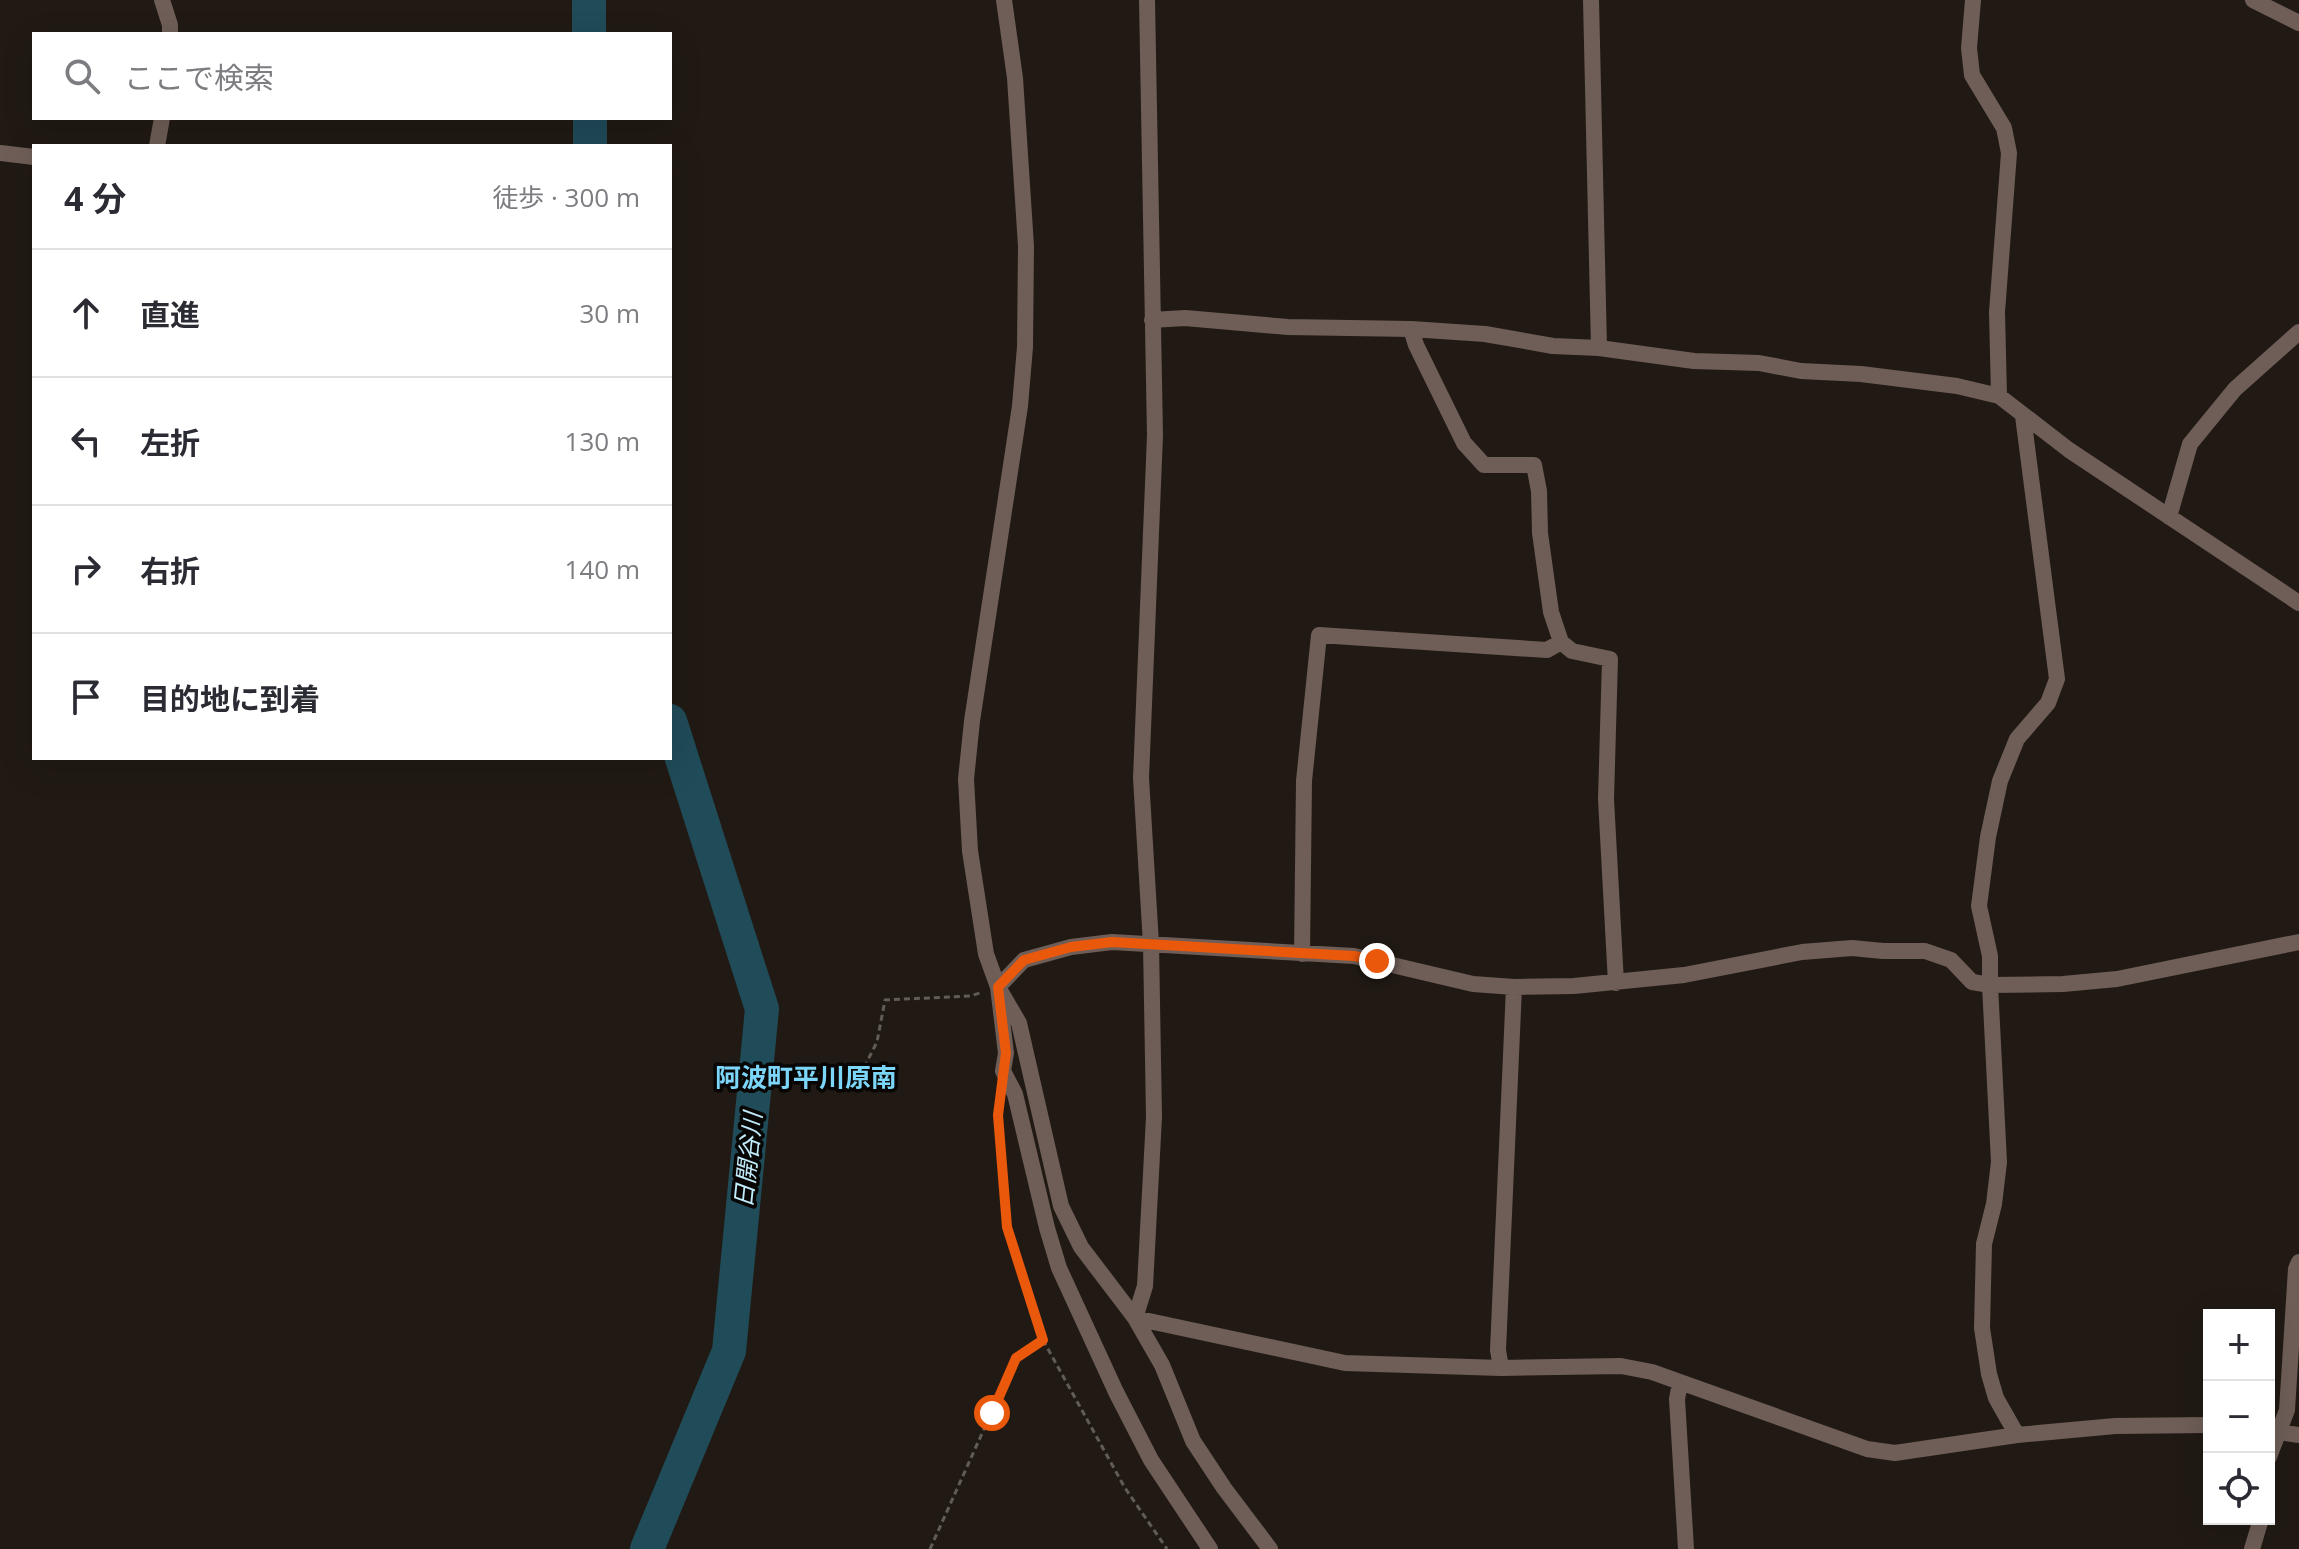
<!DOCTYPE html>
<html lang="ja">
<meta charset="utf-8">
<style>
:root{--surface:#fff;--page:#f2f2f3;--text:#2b2b33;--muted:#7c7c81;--line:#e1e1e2}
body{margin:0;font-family:"Open Sans","Noto Sans JP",sans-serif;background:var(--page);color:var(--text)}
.controls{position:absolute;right:24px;bottom:24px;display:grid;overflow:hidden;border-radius:0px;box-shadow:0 8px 32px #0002}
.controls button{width:72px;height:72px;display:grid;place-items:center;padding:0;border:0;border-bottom:2px solid var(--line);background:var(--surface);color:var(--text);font:40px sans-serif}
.stop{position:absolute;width:24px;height:24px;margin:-18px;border:6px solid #ea580c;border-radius:50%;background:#fff}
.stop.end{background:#ea580c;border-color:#fff;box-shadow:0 2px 8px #0008}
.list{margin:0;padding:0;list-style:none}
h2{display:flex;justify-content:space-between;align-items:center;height:104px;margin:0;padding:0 32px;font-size:34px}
h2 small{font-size:26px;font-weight:400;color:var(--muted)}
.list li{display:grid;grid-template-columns:52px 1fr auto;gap:24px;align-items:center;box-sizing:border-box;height:128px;padding:0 32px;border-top:2px solid var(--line)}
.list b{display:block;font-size:30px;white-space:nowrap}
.list em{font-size:26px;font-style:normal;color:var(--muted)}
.icon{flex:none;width:44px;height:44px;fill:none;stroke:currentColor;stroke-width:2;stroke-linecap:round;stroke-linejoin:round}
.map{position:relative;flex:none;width:2299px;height:1549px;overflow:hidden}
.search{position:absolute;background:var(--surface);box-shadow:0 8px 32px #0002;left:32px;top:32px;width:640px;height:88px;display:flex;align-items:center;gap:20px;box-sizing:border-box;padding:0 28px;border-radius:0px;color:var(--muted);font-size:30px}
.panel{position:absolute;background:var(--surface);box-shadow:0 8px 32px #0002;left:32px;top:144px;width:640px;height:616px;border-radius:0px}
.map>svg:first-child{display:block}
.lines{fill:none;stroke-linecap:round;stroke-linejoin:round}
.river{stroke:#204b58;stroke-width:34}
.path{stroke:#625c57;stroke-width:3;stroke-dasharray:6 4;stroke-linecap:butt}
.street{stroke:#6e5e57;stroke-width:16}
.route{stroke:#ea580c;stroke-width:10}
.labels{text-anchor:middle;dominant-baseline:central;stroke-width:7;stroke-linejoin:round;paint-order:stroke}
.water-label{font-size:24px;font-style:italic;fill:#c1ecfb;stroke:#080604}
.quarter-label{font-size:26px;font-weight:bold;fill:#7cd6fa;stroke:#080604}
</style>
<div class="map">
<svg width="2299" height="1549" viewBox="0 0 2299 1549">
<rect width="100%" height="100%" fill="#211a14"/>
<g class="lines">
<path class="river" d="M589,0V34
M590,118V146
M647,1549L729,1351L762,1009L670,721"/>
<path class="path" d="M855,1085L877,1042L885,1000L970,996L983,992
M1043,1340L1125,1488L1167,1549
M930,1549L1016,1358L1043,1340L1007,1227L999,1108"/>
<path class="street" d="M162,0L170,25V34
M1004,0L1015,78L1026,246L1025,347L1020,406L972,721L966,779L970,851L986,954L998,987L1019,1023L1061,1206L1081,1247L1135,1318L1162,1365L1193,1441L1224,1488L1270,1549
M1147,0L1155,435L1141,778L1151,944L1154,1117L1145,1286L1135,1318L1345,1363L1501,1368L1621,1366L1652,1372L1867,1449L1895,1453L2017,1435L2115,1426L2209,1425
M1591,0L1599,348
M1973,0L1969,48L1972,75L2004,128L2009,153L1997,312L1999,396
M2253,0L2299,23
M157,146L162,118
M0,153L34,157
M1152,320L1185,318L1288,327L1411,329L1485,334L1553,346L1599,348L1694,361L1759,363L1801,371L1861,374L1957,386L1999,396L2069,450L2299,603
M1411,329L1416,345L1464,443L1484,465H1534L1539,491L1540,533L1551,612L1561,642L1572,651L1610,659L1606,799L1616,983
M2169,517L2190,444L2235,389L2299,332
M1302,954L1304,781L1319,635L1547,650L1561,642
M1501,1368L1498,1350L1514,987
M1680,1383L1677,1399L1686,1549
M2271,1431L2299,1435
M2017,1435L1996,1398L1989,1374L1982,1328L1984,1244L1994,1204L1999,1162L1990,985V956L1979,906L1988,837L2000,781L2017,739L2048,703L2057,679L2023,416
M2269,1457L2287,1410L2296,1269L2299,1262
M1210,1549L1151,1460L1116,1392L1059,1268L1047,1228L1015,1094L1003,1071L1006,1053L998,987L1024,960L1071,947L1112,942L1354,956L1473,984L1514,987L1574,986L1684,975L1802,952L1852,948L1883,951H1925L1951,960L1972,982L1990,985L2063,984L2117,979L2299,942
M2252,1549L2261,1519"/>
</g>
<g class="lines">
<path class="route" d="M992,1413L1016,1358L1043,1340L1007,1227L998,1115L1006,1053L998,987L1024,960L1071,947L1112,942L1354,956L1377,961"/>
</g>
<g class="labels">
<g class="water-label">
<text transform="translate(747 1160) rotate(-84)">日開谷川</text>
</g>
<g class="quarter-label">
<text x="806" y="1077">阿波町平川原南</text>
</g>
</g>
</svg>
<div class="controls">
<button>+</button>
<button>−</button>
<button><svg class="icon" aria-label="locate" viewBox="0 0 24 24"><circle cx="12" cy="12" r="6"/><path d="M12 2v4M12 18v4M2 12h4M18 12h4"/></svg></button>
</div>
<div class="stop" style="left:992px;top:1413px"></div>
<div class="stop end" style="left:1377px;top:961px"></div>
<div class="search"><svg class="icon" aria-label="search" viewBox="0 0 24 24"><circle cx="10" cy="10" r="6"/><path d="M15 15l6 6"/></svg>ここで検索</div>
<section class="panel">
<h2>4 分<small>徒歩 · 300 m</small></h2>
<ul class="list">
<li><svg class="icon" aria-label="ahead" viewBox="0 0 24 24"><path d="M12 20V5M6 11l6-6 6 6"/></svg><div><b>直進</b></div><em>30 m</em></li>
<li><svg class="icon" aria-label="left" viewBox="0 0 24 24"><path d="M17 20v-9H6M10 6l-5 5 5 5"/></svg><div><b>左折</b></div><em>130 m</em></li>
<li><svg class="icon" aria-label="right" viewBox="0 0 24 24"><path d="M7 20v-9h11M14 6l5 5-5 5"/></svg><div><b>右折</b></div><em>140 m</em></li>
<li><svg class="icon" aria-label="arrive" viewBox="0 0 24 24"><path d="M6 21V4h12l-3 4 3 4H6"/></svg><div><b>目的地に到着</b></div></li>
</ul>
</section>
</div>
